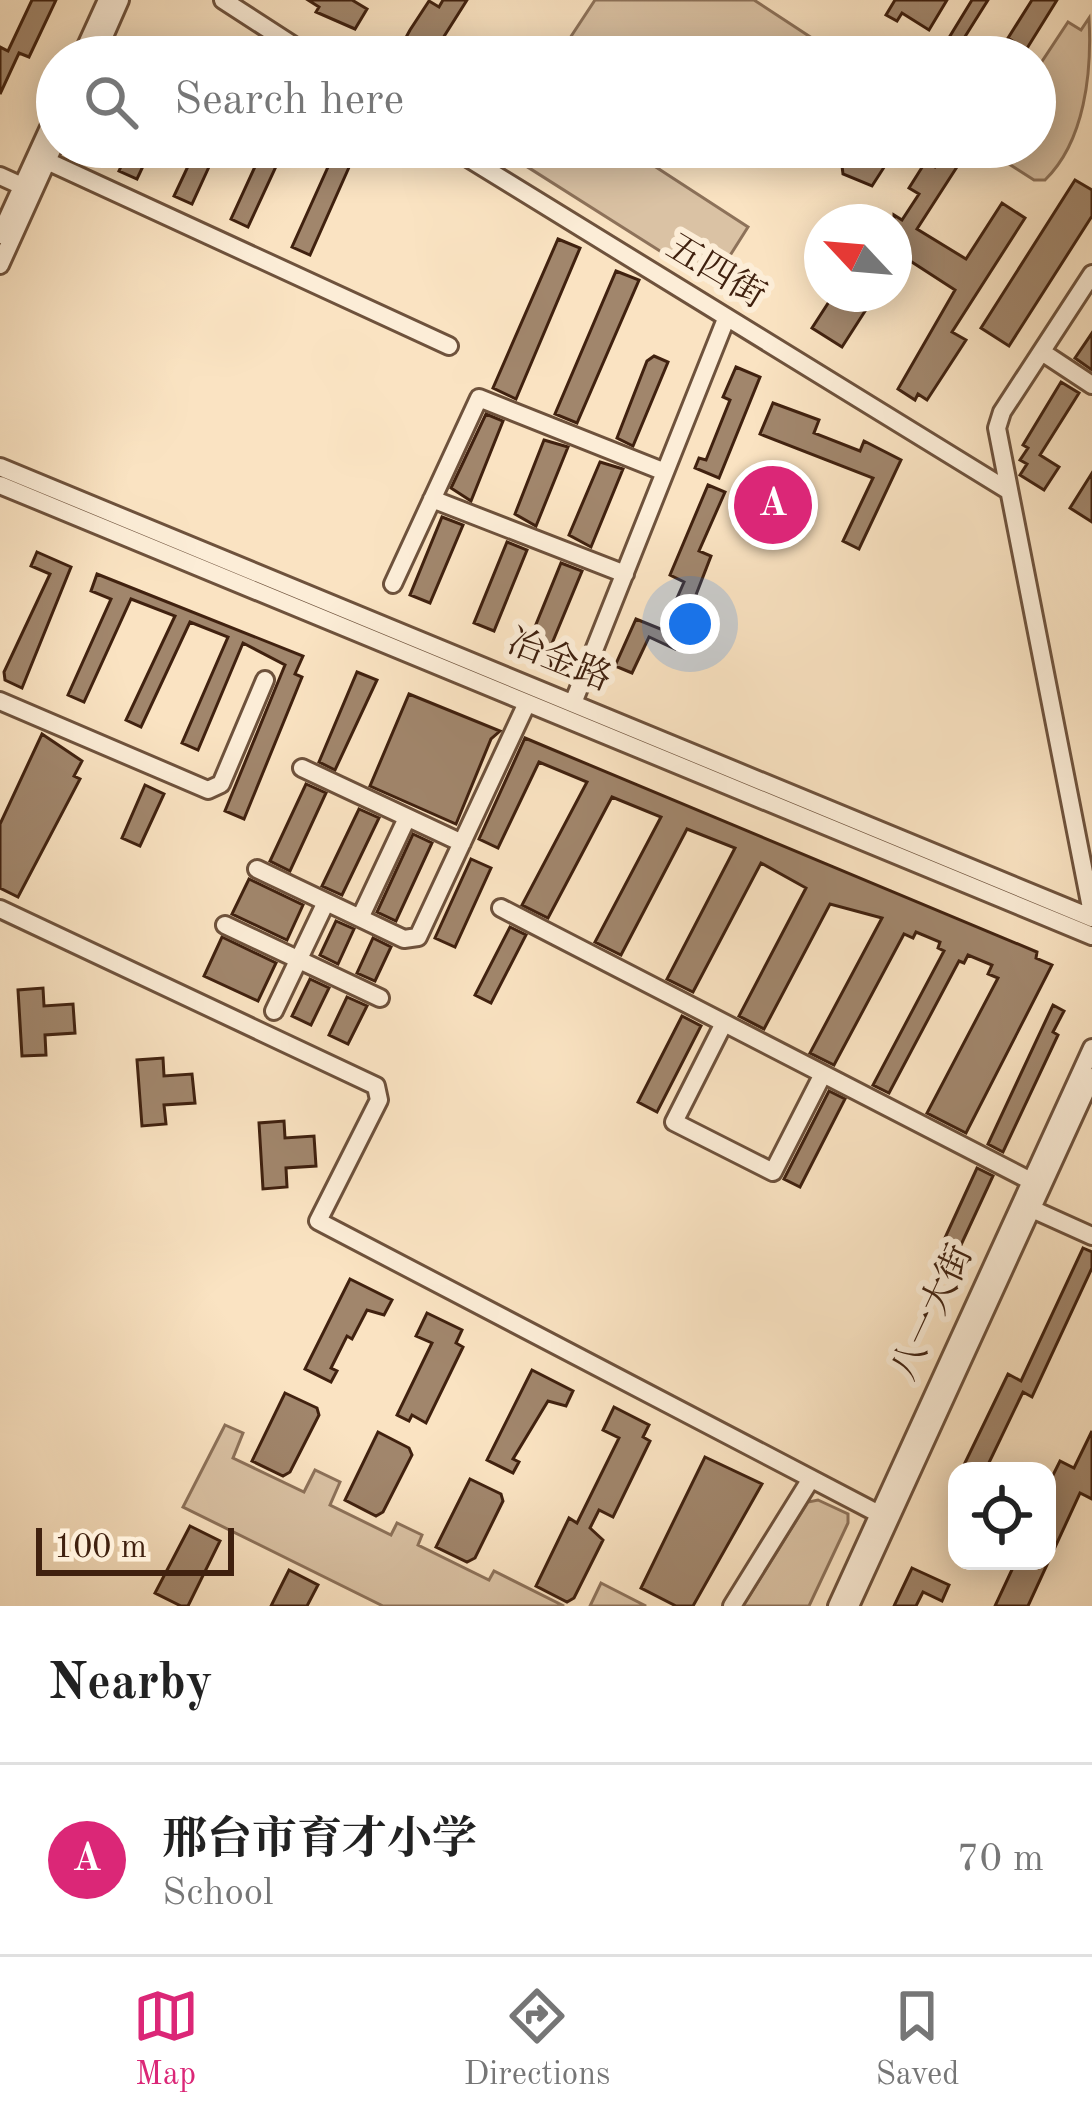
<!DOCTYPE html>
<meta charset="utf-8">
<style>
:root{--surface:#fff;--page:#f6f6f6;--text:#222;--muted:#767676;--line:#e0e0e0;--accent:#db2777}
body{margin:0;font-family:"Old Standard TT","Noto Serif SC",serif;background:var(--page);color:var(--text)}
.controls{position:absolute;right:36px;bottom:36px;display:grid;overflow:hidden;border-radius:24px;box-shadow:0 6px 30px #0003}
.controls button{width:108px;height:108px;display:grid;place-items:center;padding:0;border:0;border-bottom:3px solid var(--line);background:var(--surface);color:var(--text);font:60px sans-serif}
.compass{position:absolute;left:804px;top:204px;width:108px;height:108px;border-radius:50%;background:var(--surface);box-shadow:0 6px 30px #0003;rotate:296deg}
.scale{position:absolute;left:36px;bottom:30px;width:198px;box-sizing:border-box;padding-left:12px;border:6px solid #40210f;border-top:0;font-size:33px;line-height:42px;white-space:nowrap;color:#40210f;-webkit-text-stroke:9px #fcedd7;paint-order:stroke}
.you{position:absolute;left:690px;top:624px;width:42px;height:42px;margin:-30px;border:9px solid #fff;border-radius:50%;background:#1a73e8;box-shadow:0 0 0 18px #1a73e833}
.badge{display:grid;place-items:center;width:78px;height:78px;border-radius:50%;background:var(--accent);color:#fff;font-size:39px;font-weight:700}
.pin{position:absolute;translate:-50% -50%;border:6px solid #fff;box-shadow:0 3px 12px #0006}
.list{margin:0;padding:0;list-style:none}
h2{display:flex;justify-content:space-between;align-items:center;height:156px;margin:0;padding:0 48px;font-size:51px}
h2 small{font-size:39px;font-weight:400;color:var(--muted)}
.list li{display:grid;grid-template-columns:78px 1fr auto;gap:36px;align-items:center;box-sizing:border-box;height:192px;padding:0 48px;border-top:3px solid var(--line)}
.list b{display:block;font-size:45px;white-space:nowrap}
.list p{margin:0;font-size:39px;white-space:nowrap;color:var(--muted)}
.list em{font-size:39px;font-style:normal;color:var(--muted)}
.icon{flex:none;width:66px;height:66px;fill:none;stroke:currentColor;stroke-width:2;stroke-linecap:round;stroke-linejoin:round}
.map{position:relative;flex:none;width:1092px;height:1606px;overflow:hidden}
.search{position:absolute;background:var(--surface);box-shadow:0 6px 30px #0003;left:36px;right:36px;top:36px;height:132px;display:flex;align-items:center;gap:30px;box-sizing:border-box;padding:0 42px;border-radius:66px;color:var(--muted);font-size:45px}
.sheet{height:348px;background:var(--surface)}
nav{display:flex;justify-content:space-around;align-items:center;box-sizing:border-box;height:168px;border-top:3px solid var(--line);background:var(--surface);font-size:33px;color:var(--muted)}
nav a{display:grid;justify-items:center;gap:6px}
nav .on{color:var(--accent)}
.map>svg:first-child{display:block}
.green{fill:#dac2a4;stroke:#8d725a;stroke-width:3}
.building{fill:#a1866c;stroke:#40210f;stroke-width:3}
.lines{fill:none;stroke-linecap:round;stroke-linejoin:round}
.minor-casing{stroke:#6e523c;stroke-width:22}
.minor{stroke:#fcedd7;stroke-width:16}
.labels{text-anchor:middle;dominant-baseline:central;stroke-width:12;stroke-linejoin:round;paint-order:stroke}
.street-label{font-size:36px;fill:#40210f;stroke:#fcedd7}
</style>
<div class="map">
<svg width="1092" height="1606" viewBox="0 0 1092 1606">
<rect width="100%" height="100%" fill="#fae3c2"/>
<filter id="stains"><feTurbulence type="fractalNoise" baseFrequency=".00167" numOctaves="4"/><feColorMatrix values="0 0 0 0 .2 0 0 0 0 .09 0 0 0 0 .02 0 0 0 .5 -.17"/></filter>
<radialGradient id="worn" r=".72"><stop offset=".6" stop-color="#630" stop-opacity="0"/><stop offset="1" stop-color="#630" stop-opacity=".3"/></radialGradient>
<path class="green" d="M595,0H754L818,42L809,57H586L566,44Z
M1089,18C1092,72 1085,141 1045,180H1034L982,147H1035V72L1068,22L1081,30Z
M496,147H625L748,227L712,284Z
M225,1425L243,1433L233,1458L304,1492L315,1470L340,1482L330,1505L391,1535L397,1523L422,1535L418,1545L489,1580L494,1571L564,1606H383L183,1507Z
M818,1500L848,1514V1523L809,1606H743L808,1502Z
M601,1583L646,1606H590Z"/>
<path class="building" d="M32,0H56L29,57L19,53L0,94V47L8,51Z
M308,0H352L367,9L355,29L316,12L319,7Z
M443,0H467L431,57H407L413,47L404,41L410,30L429,1L439,7Z
M895,0H947L929,30L902,13L897,21L886,15Z
M972,0H988L961,43L950,36Z
M1032,0H1057L1026,50L1008,38Z
M185,39L203,47L199,57H177Z
M130,147H152L137,179L119,171Z
M197,147H218L192,204L174,196Z
M264,147H285L248,227L231,219Z
M337,147H358L310,255L292,247Z
M854,147H897L872,186L843,174L842,166Z
M950,147L964,156L917,229L966,259L1002,203L1025,218L952,332L966,340L927,400L918,394L915,400L898,389L955,290L901,255L894,265V215L902,220L919,194L909,188L926,161L935,167Z
M1075,180L1092,190V216L1009,346L981,328Z
M558,239L580,248L516,399L493,388Z
M616,271L639,280L577,423L555,414Z
M834,294H876L842,347L812,328Z
M1092,333V370L1075,358Z
M654,356L668,362L633,446L617,438L647,361Z
M736,367L760,377L719,478L695,468L699,458L706,460L730,400L723,397Z
M1061,382L1079,393L1040,455L1059,467L1044,490L1020,475L1027,464L1020,460L1028,448L1023,445Z
M773,403L819,420L814,433L860,451L864,441L901,460L859,549L843,541L873,478L760,434Z
M486,414L503,421L471,501L451,488Z
M544,440L568,447L536,526L515,514Z
M600,462L623,469L591,547L569,535Z
M1092,473V522L1070,508Z
M708,485L725,492L699,551L711,556L675,649L649,637L632,673L615,666L636,619L663,630L684,582L670,575Z
M442,517L463,525L430,603L410,595Z
M507,542L527,550L494,631L474,623Z
M37,552L71,567L22,688L5,680L4,672L50,574L31,566Z
M561,563L582,571L548,653L528,644Z
M97,574L303,656L295,674L302,677L244,819L225,811L285,665L243,643L198,750L182,743L228,637L190,622L141,727L126,720L175,616L131,599L84,702L68,695L111,599L91,591Z
M357,672L377,680L335,770L319,762Z
M409,694L500,731L491,739L456,824L370,786Z
M42,734L82,761L74,776L80,779L18,897L0,888V824Z
M525,738L1037,952L1036,958L1052,965L966,1133L927,1113L998,978L988,974L992,965L968,955L964,963L959,961L889,1093L873,1085L944,951L938,948L940,942L916,932L913,938L904,934L834,1065L810,1053L882,918L830,904L764,1029L739,1016L806,888L761,863L693,992L667,979L735,848L687,829L621,955L595,942L661,817L612,797L548,918L522,905L587,782L539,762L498,848L479,839Z
M306,784L326,793L290,871L270,861Z
M145,785L164,794L140,846L122,838Z
M359,809L379,818L342,895L322,886Z
M413,834L432,843L396,921L377,912Z
M471,859L491,868L455,947L435,938Z
M249,879L303,905L287,940L232,914Z
M336,921L354,929L338,964L320,955Z
M510,927L526,935L491,1003L475,995Z
M222,937L276,963L258,1001L204,976Z
M373,938L391,947L375,981L357,973Z
M310,979L329,988L311,1025L292,1016Z
M43,988L44,1006L73,1004L75,1033L45,1035L46,1055L22,1056L18,990Z
M347,997L367,1006L348,1044L329,1035Z
M1053,1005L1064,1011L1053,1032L1058,1035L1003,1152L988,1144Z
M682,1016L701,1026L657,1112L638,1102Z
M163,1058L164,1076L192,1074L195,1103L164,1105L166,1124L142,1126L137,1060Z
M829,1091L845,1099L800,1187L784,1179Z
M284,1121L285,1138L314,1136L316,1166L286,1168L287,1187L263,1189L259,1123Z
M977,1168L993,1176L954,1260L938,1253Z
M1083,1248L1092,1252V1268L1032,1397L1023,1392L985,1471H961L1008,1374L1021,1381Z
M350,1279L392,1300L384,1315L367,1310L352,1339L347,1336L331,1368L337,1371L331,1382L305,1369Z
M427,1313L462,1330L456,1343L463,1347L426,1423L412,1415L409,1421L397,1415L432,1343L416,1336Z
M532,1370L573,1391L566,1406L548,1401L513,1459L519,1462L513,1473L487,1460Z
M285,1393L317,1408L319,1415L290,1472L283,1476L252,1461Z
M614,1407L649,1425L643,1437L650,1441L613,1517L599,1510L590,1528L603,1540L574,1598L567,1602L536,1586L569,1518L577,1523L619,1438L603,1430Z
M1092,1431V1499L1080,1493L1028,1606H995L1016,1561H1047V1487L1060,1461L1074,1468Z
M378,1432L409,1448L412,1455L383,1512L376,1516L345,1500Z
M705,1457L762,1484L693,1606H676L641,1588Z
M470,1479L501,1494L503,1501L475,1558L467,1562L436,1547Z
M190,1526L220,1541L188,1606H181L155,1593Z
M912,1568L949,1585L942,1601L923,1592L916,1606H894Z
M289,1570L318,1585L307,1606H271Z"/>
<g class="lines">
<defs>
<path id="minor" d="M223,0L311,57
M81,57L107,0
M95,57L120,0
M450,147L1009,491
M47,161L449,346
M0,176L22,186
M0,235L57,110
M0,265L57,139
M1092,274L1002,412L997,428L1092,913
M1042,352L1092,385
M0,467L1092,918
M0,485L1092,936
M432,499L625,574
M393,584L479,398L665,472
M0,701L208,790L221,784L265,680
M573,703L726,319
M302,768L462,843
M257,869L404,939L418,937L527,703
M501,908L1031,1181
M0,909L376,1086L379,1100L318,1221L879,1514
M360,918L407,818
M225,925L380,998
M274,1011L326,902
M724,1023L674,1122L773,1172L823,1074
M1032,1209L1092,1236
M732,1606L809,1482
M837,1606L1092,1048
M850,1606L1092,1077"/>
</defs>
<use href="#minor" class="minor-casing"/>
<use href="#minor" class="minor"/>
</g>
<g class="labels">
<g class="street-label">
<text transform="translate(715 273) rotate(31)">五四街</text>
<text transform="translate(559 662) rotate(22)">冶金路</text>
<text transform="translate(934 1313) rotate(-65)">八一大街</text>
</g>
</g>
<rect width="100%" height="100%" filter="url(#stains)"/>
<rect width="100%" height="100%" fill="url(#worn)"/>
</svg>
<div class="controls">
<button><svg class="icon" aria-label="locate" viewBox="0 0 24 24"><circle cx="12" cy="12" r="6"/><path d="M12 2v4M12 18v4M2 12h4M18 12h4"/></svg></button>
</div>
<svg class="compass" viewBox="-18 -18 36 36"><path d="M0-13l5 13h-10z" fill="#e53935"/><path d="M0 13l5-13h-10z" fill="#767676"/></svg>
<div class="scale">100 m</div>
<div class="you"></div>
<div class="pin badge" style="left:773px;top:505px">A</div>
<div class="search"><svg class="icon" aria-label="search" viewBox="0 0 24 24"><circle cx="10" cy="10" r="6"/><path d="M15 15l6 6"/></svg>Search here</div>
</div>
<section class="sheet">
<h2>Nearby<small></small></h2>
<ul class="list">
<li><span class="badge">A</span><div><b>邢台市育才小学</b><p>School</p></div><em>70 m</em></li>
</ul>
</section>
<nav>
<a class="on"><svg class="icon" aria-label="map" viewBox="0 0 24 24"><path d="M3 6l6-2 6 2 6-2v14l-6 2-6-2-6 2zM9 4v14M15 6v14"/></svg>Map</a>
<a><svg class="icon" aria-label="directions" viewBox="0 0 24 24"><path d="M12 3l9 9-9 9-9-9zM9 14v-3h6M13 9l2 2-2 2"/></svg>Directions</a>
<a><svg class="icon" aria-label="saved" viewBox="0 0 24 24"><path d="M7 4h10v16l-5-4-5 4z"/></svg>Saved</a>
</nav>
